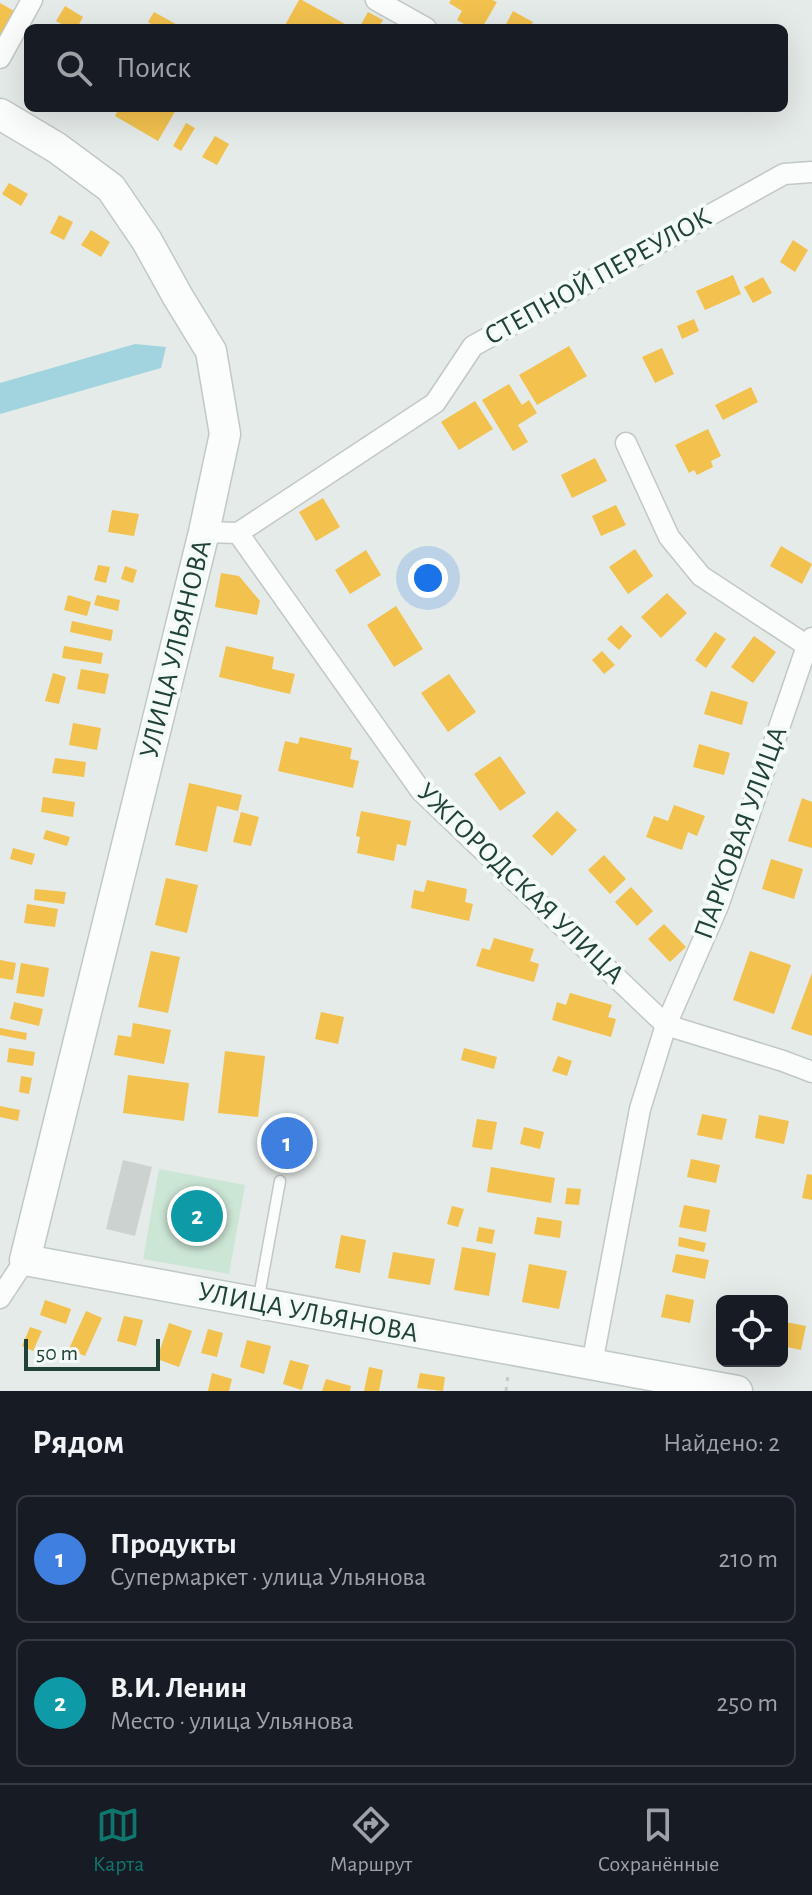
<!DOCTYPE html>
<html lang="ru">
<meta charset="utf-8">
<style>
:root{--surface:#171b24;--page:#20242c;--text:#f1f3f6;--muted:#9ea1a6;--line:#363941;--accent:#0f766e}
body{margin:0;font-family:"Alegreya Sans",sans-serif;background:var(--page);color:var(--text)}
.controls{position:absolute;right:24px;bottom:24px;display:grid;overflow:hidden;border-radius:12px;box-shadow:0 8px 32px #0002}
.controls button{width:72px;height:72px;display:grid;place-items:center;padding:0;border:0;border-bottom:2px solid var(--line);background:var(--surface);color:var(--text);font:40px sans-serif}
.scale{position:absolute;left:24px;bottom:20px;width:136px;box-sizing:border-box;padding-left:8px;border:4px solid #204239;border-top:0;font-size:22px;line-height:28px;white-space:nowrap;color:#204239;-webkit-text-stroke:6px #f3faf7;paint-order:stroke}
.you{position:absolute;left:428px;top:578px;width:28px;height:28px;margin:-20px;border:6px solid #fff;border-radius:50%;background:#1a73e8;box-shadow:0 0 0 12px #1a73e833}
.badge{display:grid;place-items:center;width:52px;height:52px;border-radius:50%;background:var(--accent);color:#fff;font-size:26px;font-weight:700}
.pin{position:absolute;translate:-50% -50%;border:4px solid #fff;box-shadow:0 2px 8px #0006}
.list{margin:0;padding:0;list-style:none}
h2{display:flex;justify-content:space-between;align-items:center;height:104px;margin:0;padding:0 32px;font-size:34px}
h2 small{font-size:26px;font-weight:400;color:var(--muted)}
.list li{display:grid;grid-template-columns:52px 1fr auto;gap:24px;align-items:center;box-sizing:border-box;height:128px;margin:0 16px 16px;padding:0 16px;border:2px solid var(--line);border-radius:12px}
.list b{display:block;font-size:30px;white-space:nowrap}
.list p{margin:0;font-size:26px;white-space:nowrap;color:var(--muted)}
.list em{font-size:26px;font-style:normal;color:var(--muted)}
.icon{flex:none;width:44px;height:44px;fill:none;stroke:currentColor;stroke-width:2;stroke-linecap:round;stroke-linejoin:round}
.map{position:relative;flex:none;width:812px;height:1391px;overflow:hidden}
.search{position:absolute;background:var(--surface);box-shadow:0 8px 32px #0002;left:24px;right:24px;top:24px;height:88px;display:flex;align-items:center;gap:20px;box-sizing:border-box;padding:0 28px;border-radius:12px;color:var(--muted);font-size:30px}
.sheet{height:392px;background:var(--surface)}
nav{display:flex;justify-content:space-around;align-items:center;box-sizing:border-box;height:112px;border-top:2px solid var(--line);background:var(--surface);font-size:22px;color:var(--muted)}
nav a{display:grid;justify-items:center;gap:4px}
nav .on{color:var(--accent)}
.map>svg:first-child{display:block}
.green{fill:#cce6d5}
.water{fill:#a1d4de}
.homes{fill:#f2c14e}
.shops{fill:#e4572e}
.building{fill:#ccd2d0}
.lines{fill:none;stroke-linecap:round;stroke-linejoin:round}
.lane-casing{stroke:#c2c8c6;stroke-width:13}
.street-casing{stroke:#c2c8c6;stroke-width:23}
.secondary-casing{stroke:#c0c9c6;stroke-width:33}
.path{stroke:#c1cbc8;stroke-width:3;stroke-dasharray:4 6;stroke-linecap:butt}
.lane{stroke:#fbfcfc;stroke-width:10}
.street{stroke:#fbfcfc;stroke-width:20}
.secondary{stroke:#fbfcfc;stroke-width:30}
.labels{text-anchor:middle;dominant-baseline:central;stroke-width:8;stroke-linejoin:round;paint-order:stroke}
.street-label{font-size:28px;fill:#204239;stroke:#f3faf7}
</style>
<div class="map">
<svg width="812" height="1391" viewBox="0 0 812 1391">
<rect width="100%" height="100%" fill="#e5ebe8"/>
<path class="green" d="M159,1169L245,1185L229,1274L143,1259Z"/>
<path class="water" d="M135,344L166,347L161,368L0,414V383Z"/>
<path class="homes" d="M299,0H302L352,28H286L284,27Z
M451,0H492L497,2L482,28H471L457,20L462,11L449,3Z
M0,3L16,12L0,41Z
M65,6L83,17L77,28H69L56,21Z
M513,11L533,22L530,28H504Z
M154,12L183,28H158L148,22Z
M368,12L383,20L378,28H359Z
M119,108H177L158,141L115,116Z
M186,123L195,128L181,151L173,146Z
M215,136L229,144L217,165L202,157Z
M9,183L28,194L21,206L2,194Z
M59,215L73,222L64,240L50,233Z
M91,230L110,242L101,257L81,245Z
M793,240L808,250L795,272L780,262Z
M733,275L741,294L705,310L696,291Z
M763,277L772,293L753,303L744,287Z
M694,319L699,331L682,339L677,326Z
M569,346L587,376L537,405L519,375Z
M662,348L674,374L655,383L642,357Z
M509,384L522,405L529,400L537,413L518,425L528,442L513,451L482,400Z
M751,387L758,402L723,420L715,405Z
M475,401L493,429L459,450L441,422Z
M708,429L721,456L711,461L713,467L697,475L694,470L689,473L675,445Z
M595,458L607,481L572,498L561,475Z
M323,498L340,527L316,541L299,512Z
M616,505L626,525L601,536L592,516Z
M112,510L139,514L134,536L108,532Z
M781,546L812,564L802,584L770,566Z
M635,549L653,576L628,594L609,567Z
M366,550L381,575L350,594L335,570Z
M98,565L110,567L106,583L94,580Z
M125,566L137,570L133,583L121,579Z
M221,573L239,576L260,601L257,615L215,607Z
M667,593L687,613L661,638L641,617Z
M68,595L91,602L87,616L64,610Z
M97,595L120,600L118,611L94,605Z
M396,606L423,649L394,667L367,625Z
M72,621L113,630L111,641L70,632Z
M621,625L632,636L619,650L607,639Z
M715,632L726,639L706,668L695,660Z
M754,636L776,652L753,683L731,667Z
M64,646L103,653L101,664L62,658Z
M226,646L274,657L272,669L295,674L290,694L219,677Z
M602,651L615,665L604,674L592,660Z
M81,669L109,674L105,694L77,689Z
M53,673L66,677L59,704L45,701Z
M449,674L476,712L448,732L421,693Z
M711,691L748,702L742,725L704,714Z
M73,723L101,728L97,750L69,745Z
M300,737L352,748L350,759L359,761L353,788L278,771L285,741L298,744Z
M699,744L730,753L724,775L693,767Z
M500,756L526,793L500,811L474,774Z
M55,758L86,762L84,777L52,773Z
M189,783L242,795L238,811L217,806L207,852L175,845Z
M43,797L75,802L73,817L41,812Z
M802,798L812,802V848L788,841Z
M674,805L705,816L697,836L688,832L682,850L646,837L654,816L668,821Z
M361,811L411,821L406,846L397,844L394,861L357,853L360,837L356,836Z
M557,811L577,830L552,856L532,836Z
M241,812L259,817L251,846L233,842Z
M46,830L70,837L67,846L43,839Z
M13,848L35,854L32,865L10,859Z
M604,855L626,879L610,894L588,870Z
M771,859L803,869L794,899L762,889Z
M166,878L198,885L187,933L155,925Z
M427,880L467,889L465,902L473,904L469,921L411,908L414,890L424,892Z
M631,887L653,911L637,926L615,902Z
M35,889L66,892L64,904L34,900Z
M27,904L58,909L55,927L24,923Z
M664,924L686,947L670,962L648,939Z
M494,938L534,949L530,961L539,964L534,982L476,966L482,948L490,950Z
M151,951L180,957L168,1013L138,1007Z
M750,951L791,965L774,1014L733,1000Z
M0,960L16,963L13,980L0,978Z
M21,963L49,968L44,997L16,993Z
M812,973V1036L791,1029Z
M570,993L612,1005L608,1017L616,1019L611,1037L552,1020L557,1002L566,1005Z
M14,1002L43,1009L39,1026L10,1019Z
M321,1012L344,1017L338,1044L315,1039Z
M133,1023L171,1030L164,1064L114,1055L118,1035L131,1037Z
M0,1028L27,1033L26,1040L0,1035Z
M9,1048L35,1052L33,1066L7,1062Z
M464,1048L497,1057L494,1069L461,1060Z
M225,1051L265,1056L258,1117L218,1113Z
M558,1056L572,1061L567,1076L552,1071Z
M128,1075L189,1083L184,1121L123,1113Z
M21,1076L32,1078L29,1094L19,1092Z
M0,1106L20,1110L18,1121L0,1117Z
M702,1114L727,1119L722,1140L697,1135Z
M759,1115L789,1121L784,1144L755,1138Z
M477,1119L497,1122L492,1150L472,1147Z
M524,1127L544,1132L540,1149L520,1144Z
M691,1159L720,1165L716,1183L687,1177Z
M491,1167L555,1178L551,1203L487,1192Z
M807,1174L812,1175V1200L802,1198Z
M567,1188L581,1189L579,1205L565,1204Z
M684,1205L710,1210L706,1232L679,1227Z
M452,1206L464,1209L458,1227L447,1224Z
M537,1217L562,1221L560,1238L534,1234Z
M479,1227L495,1230L492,1244L476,1241Z
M341,1235L366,1240L360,1273L335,1268Z
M679,1237L706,1243L704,1252L678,1246Z
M462,1247L496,1253L489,1296L454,1290Z
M393,1252L435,1259L430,1285L388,1278Z
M676,1254L709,1260L705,1279L672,1272Z
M529,1264L567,1271L559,1309L522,1302Z
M666,1294L694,1300L690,1323L661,1317Z
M45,1300L71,1309L66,1324L40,1315Z
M86,1311L102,1318L85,1356L69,1349Z
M124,1316L143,1320L136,1346L117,1341Z
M786,1322L806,1326L801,1350L782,1346Z
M169,1323L192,1331L179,1367L157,1359Z
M30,1327L42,1331L33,1351L22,1346Z
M208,1329L223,1333L217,1357L201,1353Z
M247,1340L271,1346L264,1374L240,1367Z
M290,1360L309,1365L302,1390L283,1384Z
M369,1367L383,1370L379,1391H364Z
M212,1373L232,1379L229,1391H208Z
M420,1373L445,1377L443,1391L417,1388Z
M326,1379L351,1386L350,1391H322Z"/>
<path class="shops" d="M279,1126L301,1130L295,1160L273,1155Z"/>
<path class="building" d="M123,1160L152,1167L135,1236L106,1229Z"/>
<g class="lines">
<defs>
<path id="lane" d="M258,1302L280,1181"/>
<path id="street" d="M376,0L426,28
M0,58L32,0
M626,443L669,537L701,576L812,649
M204,532L238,533L435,403L473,346L784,174L812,172
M238,533L421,791L666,1025L783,1061L812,1072
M0,1298L25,1260
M592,1364L640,1109L666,1025L718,906L807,646L812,638"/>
<path id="secondary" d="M0,114L57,148L111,188L147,241L178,297L211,351L225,434L204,532L25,1260L737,1391"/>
</defs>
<use href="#lane" class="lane-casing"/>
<use href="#street" class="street-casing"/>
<use href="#secondary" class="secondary-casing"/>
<path class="path" d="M506,1391L508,1375"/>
<use href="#lane" class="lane"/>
<use href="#street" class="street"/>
<use href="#secondary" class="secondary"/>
</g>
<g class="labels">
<g class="street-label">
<text transform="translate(598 277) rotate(-29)">СТЕПНОЙ ПЕРЕУЛОК</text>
<text transform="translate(176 649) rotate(-76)">УЛИЦА УЛЬЯНОВА</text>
<text transform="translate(741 833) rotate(-70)">ПАРКОВАЯ УЛИЦА</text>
<text transform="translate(520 884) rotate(44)">УЖГОРОДСКАЯ УЛИЦА</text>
<text transform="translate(308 1313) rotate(11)">УЛИЦА УЛЬЯНОВА</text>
</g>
</g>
</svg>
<div class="controls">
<button><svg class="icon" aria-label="locate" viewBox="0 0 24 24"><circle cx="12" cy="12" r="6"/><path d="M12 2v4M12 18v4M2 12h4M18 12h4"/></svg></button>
</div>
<div class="scale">50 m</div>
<div class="you"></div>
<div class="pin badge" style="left:287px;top:1143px;background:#3f7fe0">1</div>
<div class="pin badge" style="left:197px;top:1216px;background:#0f9aa8">2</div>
<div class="search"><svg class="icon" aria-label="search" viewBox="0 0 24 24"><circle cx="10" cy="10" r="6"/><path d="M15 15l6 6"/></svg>Поиск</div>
</div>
<section class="sheet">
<h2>Рядом<small>Найдено: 2</small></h2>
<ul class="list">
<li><span class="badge" style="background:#3f7fe0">1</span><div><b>Продукты</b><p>Супермаркет · улица Ульянова</p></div><em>210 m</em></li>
<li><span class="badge" style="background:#0f9aa8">2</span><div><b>В.И. Ленин</b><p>Место · улица Ульянова</p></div><em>250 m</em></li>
</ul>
</section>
<nav>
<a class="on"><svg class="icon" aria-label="map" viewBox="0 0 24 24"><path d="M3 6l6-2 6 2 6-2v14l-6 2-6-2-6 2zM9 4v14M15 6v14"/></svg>Карта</a>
<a><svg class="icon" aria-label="directions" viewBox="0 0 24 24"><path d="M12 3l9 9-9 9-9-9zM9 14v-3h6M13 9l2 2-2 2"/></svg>Маршрут</a>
<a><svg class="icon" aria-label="saved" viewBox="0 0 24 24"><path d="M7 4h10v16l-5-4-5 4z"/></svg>Сохранённые</a>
</nav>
